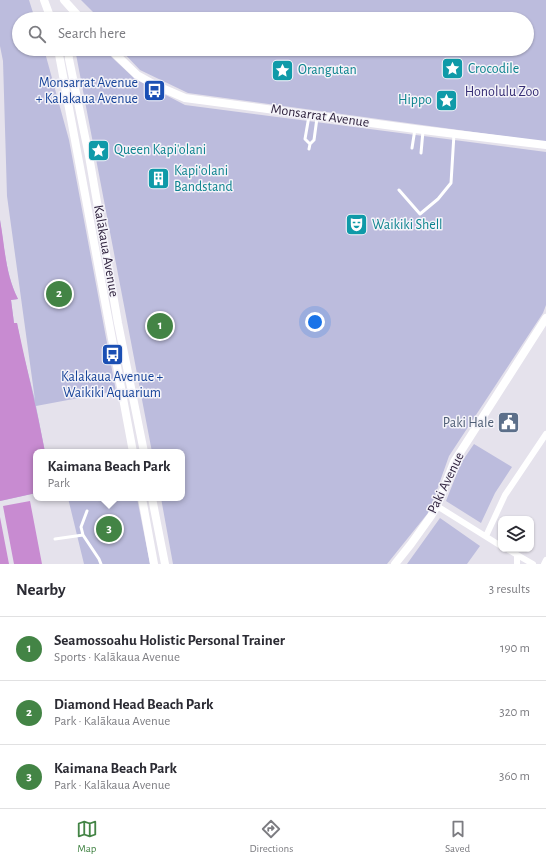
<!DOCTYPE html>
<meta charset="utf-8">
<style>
:root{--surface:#fff;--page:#f7f7f7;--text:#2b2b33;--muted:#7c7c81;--line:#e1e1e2;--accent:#438445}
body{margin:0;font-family:"Alegreya Sans",sans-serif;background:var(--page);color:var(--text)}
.controls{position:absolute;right:12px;bottom:12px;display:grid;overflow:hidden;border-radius:8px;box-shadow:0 1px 3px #0004}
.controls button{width:36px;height:36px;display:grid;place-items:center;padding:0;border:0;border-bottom:1px solid var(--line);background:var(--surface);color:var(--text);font:20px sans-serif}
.you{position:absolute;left:315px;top:322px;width:14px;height:14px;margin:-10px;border:3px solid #fff;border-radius:50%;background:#1a73e8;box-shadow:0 0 0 6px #1a73e833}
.badge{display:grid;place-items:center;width:26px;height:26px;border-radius:50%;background:var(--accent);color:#fff;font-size:13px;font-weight:700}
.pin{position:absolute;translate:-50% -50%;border:2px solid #fff;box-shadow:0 1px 4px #0006}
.popup{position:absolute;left:33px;top:449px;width:152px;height:52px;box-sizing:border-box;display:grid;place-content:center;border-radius:8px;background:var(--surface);filter:drop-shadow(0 1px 3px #0005);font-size:13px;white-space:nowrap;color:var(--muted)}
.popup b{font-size:15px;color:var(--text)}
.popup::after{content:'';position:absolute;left:50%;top:100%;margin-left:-8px;border:8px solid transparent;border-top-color:var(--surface)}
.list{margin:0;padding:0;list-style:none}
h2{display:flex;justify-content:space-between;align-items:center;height:52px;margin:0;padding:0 16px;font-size:17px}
h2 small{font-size:13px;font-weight:400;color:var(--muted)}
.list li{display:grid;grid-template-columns:26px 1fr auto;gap:12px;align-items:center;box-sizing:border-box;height:64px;padding:0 16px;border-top:1px solid var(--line)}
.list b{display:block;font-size:15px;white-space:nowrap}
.list p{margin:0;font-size:13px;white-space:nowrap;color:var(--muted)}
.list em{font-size:13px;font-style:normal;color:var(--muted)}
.icon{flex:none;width:22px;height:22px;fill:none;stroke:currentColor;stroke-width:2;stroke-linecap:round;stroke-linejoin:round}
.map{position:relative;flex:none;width:546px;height:564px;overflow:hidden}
.search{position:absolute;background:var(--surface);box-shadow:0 1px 3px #0004;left:12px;right:12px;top:12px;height:44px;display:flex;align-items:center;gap:10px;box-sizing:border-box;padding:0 14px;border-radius:22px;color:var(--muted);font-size:15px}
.sheet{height:244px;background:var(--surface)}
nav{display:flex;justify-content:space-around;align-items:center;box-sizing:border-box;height:56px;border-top:1px solid var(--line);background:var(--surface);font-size:11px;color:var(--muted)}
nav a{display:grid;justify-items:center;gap:2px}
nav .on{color:var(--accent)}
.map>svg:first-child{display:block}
.green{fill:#bcbcdd}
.water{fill:#c88bd1}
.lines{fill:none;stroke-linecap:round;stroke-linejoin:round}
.service{stroke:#fff;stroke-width:3}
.minor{stroke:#fff;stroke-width:6}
.tertiary{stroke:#fff;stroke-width:8}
.labels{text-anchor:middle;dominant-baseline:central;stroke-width:3;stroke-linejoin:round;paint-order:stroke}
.culture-label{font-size:14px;fill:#0d838f;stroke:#f4f3f9;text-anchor:start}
.transit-label{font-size:14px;fill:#164399;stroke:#f4f3f9;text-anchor:end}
.park-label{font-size:14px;fill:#352d74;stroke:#f4f3f9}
.street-label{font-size:14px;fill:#2f223d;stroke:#f4f3f9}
.service-label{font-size:14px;fill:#4e5e75;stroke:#f4f3f9;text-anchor:end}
</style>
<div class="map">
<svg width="546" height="564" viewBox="0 0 546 564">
<rect width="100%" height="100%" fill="#e5e2ec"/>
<path class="green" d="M0,0H29L35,19H19V49H44L69,140L116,391L36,406L45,452H36V493L0,501V220C4,246 6,275 18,299L11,300L14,323H17L22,349L35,400L7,196L3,61L0,46Z
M81,0H546V142L188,93L140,70L120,49H527V19H100Z
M75,49H103L135,79L185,105L546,152V305L543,313L449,456L432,504L428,513L387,564H173L161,498H182V452H152Z
M474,444L512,467L495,493L481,523L446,501L461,463Z
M68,498H137L150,564H84Z
M440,518L480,546L467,564H407Z"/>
<path class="water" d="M0,220C5,246 5,274 18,299L11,300L14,323H17C26,366 37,409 45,452H36V493L0,501Z
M30,501L42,564H14L3,506Z
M0,517L9,564H0Z"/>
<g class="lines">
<path class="service" d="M309,116L305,139L310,144
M412,148L415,129
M309,149L310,144L314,140L317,118
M421,153L423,131
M399,190L420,214L438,199L451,183L454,134
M87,511L81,527L83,535L99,559L101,564
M55,539L83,535"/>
<path class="minor" d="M437,506L501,546
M486,536L505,495L546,434
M507,549L533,564
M517,564V556
M544,564L546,560"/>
<path class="tertiary" d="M44,0L51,19
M64,0L81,19
M58,49L133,452
M68,49L69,59L89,156L118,323L144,452
M110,49L137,75L155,85L185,98L415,129L546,145
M142,498L154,564
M152,498L165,564
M395,564L411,544L431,516L437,506L454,462L546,318"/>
</g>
<defs>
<symbol id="sight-square" viewBox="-11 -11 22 22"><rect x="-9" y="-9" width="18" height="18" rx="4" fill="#0f9aa8" stroke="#f4f3f9"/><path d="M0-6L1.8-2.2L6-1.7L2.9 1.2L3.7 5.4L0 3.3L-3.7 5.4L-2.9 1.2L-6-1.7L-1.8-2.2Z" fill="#fff"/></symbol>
<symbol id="bus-square" viewBox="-11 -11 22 22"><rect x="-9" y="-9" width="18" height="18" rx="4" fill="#1a4fb4" stroke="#f4f3f9"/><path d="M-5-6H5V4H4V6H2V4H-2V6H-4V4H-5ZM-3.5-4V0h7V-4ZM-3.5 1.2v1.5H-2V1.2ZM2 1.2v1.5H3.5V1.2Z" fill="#fff"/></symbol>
<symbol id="building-square" viewBox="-11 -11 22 22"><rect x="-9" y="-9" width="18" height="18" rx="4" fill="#0f9aa8" stroke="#f4f3f9"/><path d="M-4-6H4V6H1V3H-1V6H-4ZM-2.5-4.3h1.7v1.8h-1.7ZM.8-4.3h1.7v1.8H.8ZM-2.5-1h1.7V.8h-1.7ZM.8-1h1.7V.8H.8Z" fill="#fff"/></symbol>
<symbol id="theatre-square" viewBox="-11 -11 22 22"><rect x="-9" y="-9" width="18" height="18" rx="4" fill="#0f9aa8" stroke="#f4f3f9"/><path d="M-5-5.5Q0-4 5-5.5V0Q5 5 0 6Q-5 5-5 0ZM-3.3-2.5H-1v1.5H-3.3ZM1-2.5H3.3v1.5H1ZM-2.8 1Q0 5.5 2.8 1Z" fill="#fff"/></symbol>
<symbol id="civic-square" viewBox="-11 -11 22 22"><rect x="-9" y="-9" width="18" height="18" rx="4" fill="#5c6f8a" stroke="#f4f3f9"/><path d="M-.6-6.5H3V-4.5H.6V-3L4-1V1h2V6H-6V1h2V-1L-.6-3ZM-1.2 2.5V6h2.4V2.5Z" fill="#fff"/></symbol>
</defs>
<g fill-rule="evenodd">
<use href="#sight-square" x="440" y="56" width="25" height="25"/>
<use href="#sight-square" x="270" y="58" width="25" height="25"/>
<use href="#bus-square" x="142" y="78" width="25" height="25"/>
<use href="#sight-square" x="434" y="88" width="25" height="25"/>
<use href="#sight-square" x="86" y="138" width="25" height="25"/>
<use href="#building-square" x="146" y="166" width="25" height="25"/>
<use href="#theatre-square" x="344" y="212" width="25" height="25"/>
<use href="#bus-square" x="100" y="342" width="25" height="25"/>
<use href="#civic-square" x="496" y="410" width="25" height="25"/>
</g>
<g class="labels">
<g class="culture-label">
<text x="468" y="69">Crocodile</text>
<text x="298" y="70">Orangutan</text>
<text x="432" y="100" text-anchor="end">Hippo</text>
<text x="114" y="150">Queen Kapi'olani</text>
<text x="174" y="171">Kapiʻolani<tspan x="174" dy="16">Bandstand</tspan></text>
<text x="372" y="225">Waikiki Shell</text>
</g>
<g class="transit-label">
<text x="138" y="83">Monsarrat Avenue<tspan x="138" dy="16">+ Kalakaua Avenue</tspan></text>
<text x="112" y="377" text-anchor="middle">Kalakaua Avenue +<tspan x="112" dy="16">Waikiki Aquarium</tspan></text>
</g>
<g class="park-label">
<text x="502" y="92">Honolulu Zoo</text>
</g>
<g class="street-label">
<text transform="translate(320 116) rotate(8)">Monsarrat Avenue</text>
<text transform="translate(106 251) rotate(80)">Kalākaua Avenue</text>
<text transform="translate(446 483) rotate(-64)">Paki Avenue</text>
</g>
<g class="service-label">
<text x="494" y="423">Paki Hale</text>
</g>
</g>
</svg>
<div class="controls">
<button><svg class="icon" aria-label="layers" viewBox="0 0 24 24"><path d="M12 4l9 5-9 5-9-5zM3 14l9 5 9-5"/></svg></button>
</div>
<div class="you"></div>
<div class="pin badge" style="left:160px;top:326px">1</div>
<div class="pin badge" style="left:59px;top:294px">2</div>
<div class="pin badge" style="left:109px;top:529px">3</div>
<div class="popup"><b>Kaimana Beach Park</b>Park</div>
<div class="search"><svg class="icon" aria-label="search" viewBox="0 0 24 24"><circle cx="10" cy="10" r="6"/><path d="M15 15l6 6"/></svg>Search here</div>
</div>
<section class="sheet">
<h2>Nearby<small>3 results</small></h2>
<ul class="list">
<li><span class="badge">1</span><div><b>Seamossoahu Holistic Personal Trainer</b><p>Sports · Kalākaua Avenue</p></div><em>190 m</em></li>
<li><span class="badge">2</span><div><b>Diamond Head Beach Park</b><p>Park · Kalākaua Avenue</p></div><em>320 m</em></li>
<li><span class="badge">3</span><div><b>Kaimana Beach Park</b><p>Park · Kalākaua Avenue</p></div><em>360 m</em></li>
</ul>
</section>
<nav>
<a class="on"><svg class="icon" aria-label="map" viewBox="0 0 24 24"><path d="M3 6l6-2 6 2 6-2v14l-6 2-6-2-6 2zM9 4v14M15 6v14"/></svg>Map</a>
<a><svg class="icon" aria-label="directions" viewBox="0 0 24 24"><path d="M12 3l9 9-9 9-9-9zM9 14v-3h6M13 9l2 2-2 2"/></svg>Directions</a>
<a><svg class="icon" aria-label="saved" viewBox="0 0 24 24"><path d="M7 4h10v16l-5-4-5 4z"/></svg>Saved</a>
</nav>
